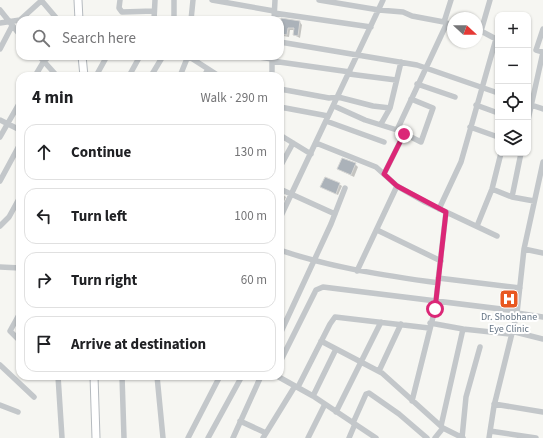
<!DOCTYPE html>
<meta charset="utf-8">
<style>
:root{--surface:#fff;--page:#f6f6f6;--text:#202124;--muted:#757577;--line:#e0e0e0}
body{margin:0;font-family:"Source Sans 3",sans-serif;background:var(--page);color:var(--text)}
.controls{position:absolute;right:12px;top:12px;display:grid;overflow:hidden;border-radius:8px;box-shadow:0 1px 3px #0004}
.controls button{width:36px;height:36px;display:grid;place-items:center;padding:0;border:0;border-bottom:1px solid var(--line);background:var(--surface);color:var(--text);font:20px sans-serif}
.compass{position:absolute;left:447px;top:12px;width:36px;height:36px;border-radius:50%;background:var(--surface);box-shadow:0 1px 3px #0004;rotate:111deg}
.stop{position:absolute;width:12px;height:12px;margin:-9px;border:3px solid #db2777;border-radius:50%;background:#fff}
.stop.end{background:#db2777;border-color:#fff;box-shadow:0 1px 4px #0008}
.list{margin:0;padding:0;list-style:none}
h2{display:flex;justify-content:space-between;align-items:center;height:52px;margin:0;padding:0 16px;font-size:17px}
h2 small{font-size:13px;font-weight:400;color:var(--muted)}
.list li{display:grid;grid-template-columns:26px 1fr auto;gap:12px;align-items:center;box-sizing:border-box;height:56px;margin:0 8px 8px;padding:0 8px;border:1px solid var(--line);border-radius:12px}
.list b{display:block;font-size:15px;white-space:nowrap}
.list em{font-size:13px;font-style:normal;color:var(--muted)}
.icon{flex:none;width:22px;height:22px;fill:none;stroke:currentColor;stroke-width:2;stroke-linecap:round;stroke-linejoin:round}
.map{position:relative;flex:none;width:543px;height:438px;overflow:hidden}
.search{position:absolute;background:var(--surface);box-shadow:0 1px 3px #0004;left:16px;top:16px;width:268px;height:44px;display:flex;align-items:center;gap:10px;box-sizing:border-box;padding:0 14px;border-radius:12px;color:var(--muted);font-size:15px}
.panel{position:absolute;background:var(--surface);box-shadow:0 1px 3px #0004;left:16px;top:72px;width:268px;height:308px;border-radius:12px}
.map>svg:first-child{display:block}
.shadow{fill:#0003}
.building{fill:#abb2b9;stroke:#d7d7d5}
.lines{fill:none;stroke-linecap:round;stroke-linejoin:round}
.secondary-casing{stroke:#b5babf;stroke-width:9}
.street{stroke:#c3c7ca;stroke-width:5.5}
.secondary{stroke:#fff;stroke-width:7}
.route{stroke:#db2777;stroke-width:5}
.labels{text-anchor:middle;dominant-baseline:central;stroke-width:4;stroke-linejoin:round;paint-order:stroke}
.poi-label{font-size:10px;fill:#647484;stroke:#fff}
</style>
<div class="map">
<svg width="543" height="438" viewBox="0 0 543 438">
<rect width="100%" height="100%" fill="#f6f6f2"/>
<path class="shadow" d="M282,19L300,22L302,25L300,38L294,35V30H290L289,37L283,36L280,33Z
M355,164L358,167L354,177L338,169Z
M339,184L342,186L338,195L321,187Z
M280,193L286,197L282,207L280,206Z
M514,294L516,297L514,310L506,308L504,306Z"/>
<path class="building" d="M210,17L215,18L216,17L224,18V20H210Z
M281,18L300,21L298,36L293,35L294,28H288L287,35L280,34Z
M342,158L356,163L351,175L337,169Z
M325,177L340,183L336,194L320,187Z
M280,192L284,194L280,203Z
M505,292L514,293L512,308L502,306Z"/>
<g class="lines">
<defs>
<path id="secondary" d="M78,0L79,20
M82,56L84,76
M94,376L96,438"/>
</defs>
<use href="#secondary" class="secondary-casing"/>
<path class="street" d="M41,0L58,20
M120,0L119,8L122,12L154,11
M212,0L274,11
M319,0L379,10L403,12L412,16L444,22
M0,10L20,35
M274,13L371,27
M20,20L41,1
M154,20L155,0
M174,20V0
M191,20L193,0
M274,20L275,0
M0,23L20,20
M280,42L417,65L498,93
M0,49L12,26
M39,56L57,76
M188,56L219,76
M252,56L272,59
M272,58V76
M272,61L350,72
M349,74L396,80
M35,76L44,61L50,56
M96,76L107,56
M129,76L140,56
M151,76L163,56
M180,76L188,56
M204,76L208,69
M417,84L455,97
M280,89L329,98L338,97L373,106L390,108
M528,104L543,109
M476,105L498,113
M334,106L365,120L397,130L421,142L433,108L411,99
M280,107L328,116
M0,120L20,130
M528,120L543,52L536,50L543,29
M326,121L384,142
M381,124L390,108L401,62
M470,127L498,137
M397,130L447,23L444,22L451,0
M280,135L311,154
M0,137L20,102
M316,143L376,167L397,186L425,202L497,236
M280,167L293,143
M384,174L404,134
M0,181L20,144
M280,189L335,214
M492,189L512,197L534,201
M512,197L521,153
M439,209L461,162L496,39L481,31L490,0
M280,218L383,0
M0,226L9,217L20,197
M477,226L492,189L501,153
M377,230L441,261
M524,249L543,253
M280,250C332,268 384,275 438,283L435,309L412,401
M0,267L20,268
M357,271L397,186
M438,278L520,288
M438,281L446,212
M20,313L10,331L20,341
M517,313L543,317
M430,323L463,329
M511,331L543,339
M280,334L331,224L345,188
M321,341L382,373L443,428L463,438
M280,362L316,290L323,287L517,311
M0,365L34,397
M379,371L401,324
M58,376L62,438
M122,376L124,438
M157,376L163,438
M212,376L219,378
M277,376L313,396L376,438
M298,387L330,324L335,317L429,328
M313,396L336,349
M494,404L543,412
M0,405L18,412
M336,412L381,322
M240,421L266,433
M353,423L366,394L369,393L399,414L427,438
M441,426L463,329L510,334
M490,431L536,438
M188,438L220,376
M208,438L242,376
M233,438L261,376
M263,438L295,386
M308,438L325,404
M349,438L355,424
M435,438L443,428
M462,438L466,397L480,347
M489,438L494,406L517,313L524,249L543,162"/>
<use href="#secondary" class="secondary"/>
</g>
<g class="lines">
<path class="route" d="M404,134L384,174L397,186L446,212L435,309"/>
</g>
<defs>
<symbol id="hospital-square" viewBox="-11 -11 22 22"><rect x="-9" y="-9" width="18" height="18" rx="4" fill="#e85720" stroke="#fff"/><path d="M-5-5h3v3.5h4V-5h3V5h-3V1.5h-4V5h-3Z" fill="#fff"/></symbol>
</defs>
<g fill-rule="evenodd">
<use href="#hospital-square" x="498" y="288" width="22" height="22"/>
</g>
<g class="labels">
<g class="poi-label">
<text x="509" y="317">Dr. Shobhane<tspan x="509" dy="12">Eye Clinic</tspan></text>
</g>
</g>
</svg>
<div class="controls">
<button>+</button>
<button>−</button>
<button><svg class="icon" aria-label="locate" viewBox="0 0 24 24"><circle cx="12" cy="12" r="6"/><path d="M12 2v4M12 18v4M2 12h4M18 12h4"/></svg></button>
<button><svg class="icon" aria-label="layers" viewBox="0 0 24 24"><path d="M12 4l9 5-9 5-9-5zM3 14l9 5 9-5"/></svg></button>
</div>
<svg class="compass" viewBox="-18 -18 36 36"><path d="M0-13l5 13h-10z" fill="#e53935"/><path d="M0 13l5-13h-10z" fill="#757577"/></svg>
<div class="stop" style="left:435px;top:309px"></div>
<div class="stop end" style="left:404px;top:134px"></div>
<div class="search"><svg class="icon" aria-label="search" viewBox="0 0 24 24"><circle cx="10" cy="10" r="6"/><path d="M15 15l6 6"/></svg>Search here</div>
<section class="panel">
<h2>4 min<small>Walk · 290 m</small></h2>
<ul class="list">
<li><svg class="icon" aria-label="ahead" viewBox="0 0 24 24"><path d="M12 20V5M6 11l6-6 6 6"/></svg><div><b>Continue</b></div><em>130 m</em></li>
<li><svg class="icon" aria-label="left" viewBox="0 0 24 24"><path d="M17 20v-9H6M10 6l-5 5 5 5"/></svg><div><b>Turn left</b></div><em>100 m</em></li>
<li><svg class="icon" aria-label="right" viewBox="0 0 24 24"><path d="M7 20v-9h11M14 6l5 5-5 5"/></svg><div><b>Turn right</b></div><em>60 m</em></li>
<li><svg class="icon" aria-label="arrive" viewBox="0 0 24 24"><path d="M6 21V4h12l-3 4 3 4H6"/></svg><div><b>Arrive at destination</b></div></li>
</ul>
</section>
</div>
